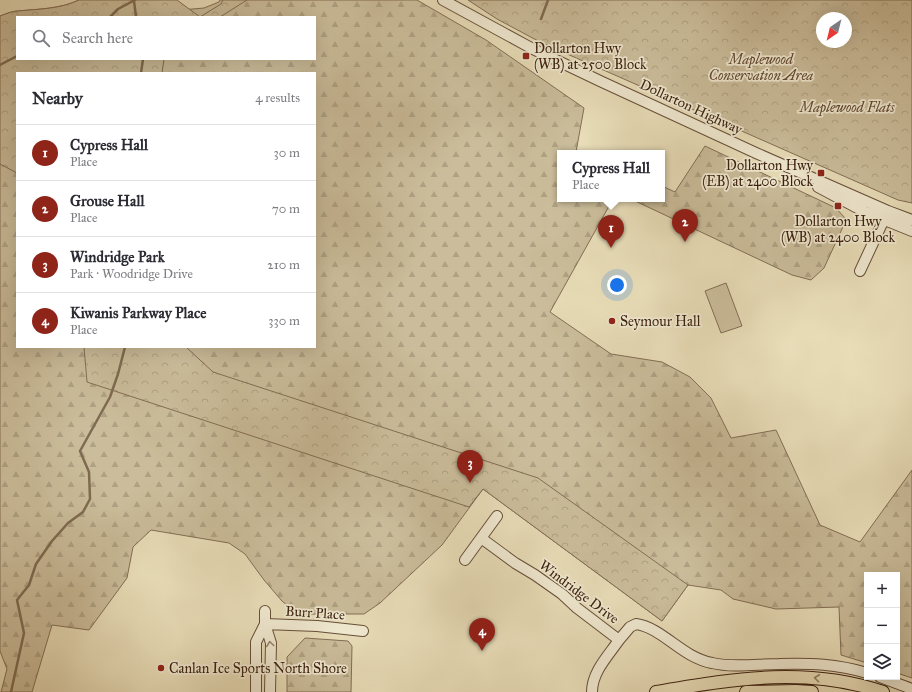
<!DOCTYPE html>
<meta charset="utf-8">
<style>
:root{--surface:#fff;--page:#f2f2f3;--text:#2b2b33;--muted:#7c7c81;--line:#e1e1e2;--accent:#8f2418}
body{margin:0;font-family:"IM FELL Great Primer",serif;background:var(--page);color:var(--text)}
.controls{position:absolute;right:12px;bottom:12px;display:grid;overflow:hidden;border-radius:0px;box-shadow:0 4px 16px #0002}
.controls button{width:36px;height:36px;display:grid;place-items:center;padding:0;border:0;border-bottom:1px solid var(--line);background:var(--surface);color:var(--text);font:20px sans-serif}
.compass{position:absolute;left:816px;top:12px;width:36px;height:36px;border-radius:50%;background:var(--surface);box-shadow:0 4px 16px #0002;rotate:215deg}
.you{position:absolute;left:617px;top:285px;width:14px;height:14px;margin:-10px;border:3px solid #fff;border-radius:50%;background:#1a73e8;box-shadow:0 0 0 6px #1a73e833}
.badge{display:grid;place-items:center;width:26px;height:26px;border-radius:50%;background:var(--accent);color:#fff;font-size:13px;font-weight:700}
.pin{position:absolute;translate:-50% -33px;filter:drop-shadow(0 1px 2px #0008)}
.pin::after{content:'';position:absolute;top:21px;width:14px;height:12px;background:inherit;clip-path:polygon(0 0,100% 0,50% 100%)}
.popup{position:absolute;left:557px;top:150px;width:108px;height:52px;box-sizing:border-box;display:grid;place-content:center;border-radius:0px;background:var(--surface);filter:drop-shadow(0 1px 3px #0005);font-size:13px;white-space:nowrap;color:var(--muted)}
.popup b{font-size:15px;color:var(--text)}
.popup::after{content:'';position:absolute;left:50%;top:100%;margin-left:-8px;border:8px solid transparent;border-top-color:var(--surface)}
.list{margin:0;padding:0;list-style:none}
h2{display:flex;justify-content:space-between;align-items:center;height:52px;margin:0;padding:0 16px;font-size:17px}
h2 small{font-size:13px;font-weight:400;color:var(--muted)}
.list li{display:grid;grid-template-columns:26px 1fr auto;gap:12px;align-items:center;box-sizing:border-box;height:56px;padding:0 16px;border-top:1px solid var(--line)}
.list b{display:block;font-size:15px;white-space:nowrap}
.list p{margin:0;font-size:13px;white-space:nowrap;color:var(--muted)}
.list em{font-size:13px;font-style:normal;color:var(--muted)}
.icon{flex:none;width:22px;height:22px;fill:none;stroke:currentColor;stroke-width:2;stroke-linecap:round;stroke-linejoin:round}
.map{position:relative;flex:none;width:912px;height:692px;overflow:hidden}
.search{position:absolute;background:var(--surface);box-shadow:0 4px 16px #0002;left:16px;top:16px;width:300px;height:44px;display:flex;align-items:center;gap:10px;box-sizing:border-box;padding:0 14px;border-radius:0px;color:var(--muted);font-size:15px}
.panel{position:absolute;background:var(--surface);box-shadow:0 4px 16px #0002;left:16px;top:72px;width:300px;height:276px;border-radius:0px}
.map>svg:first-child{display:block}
.forest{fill:url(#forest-firs);stroke:#836e55;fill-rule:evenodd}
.park{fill:url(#park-crowns);stroke:#836e55;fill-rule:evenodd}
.garden{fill:#cbbd9b;stroke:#836e55}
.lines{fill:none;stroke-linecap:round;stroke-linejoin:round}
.stream{stroke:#7f6b52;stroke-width:2.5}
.minor-casing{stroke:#664f39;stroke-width:12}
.major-casing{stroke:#3b200f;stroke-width:14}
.minor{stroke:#f0e9d1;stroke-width:10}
.major{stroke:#e8ddb8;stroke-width:12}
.oneway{stroke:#968470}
.oneway2{stroke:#927e64}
.poi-dot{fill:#8f2418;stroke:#f0e9d1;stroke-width:1.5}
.labels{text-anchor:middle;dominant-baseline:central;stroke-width:3.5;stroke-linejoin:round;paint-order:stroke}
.poi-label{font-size:14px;fill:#3b200f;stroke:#f0e9d1;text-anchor:start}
.park-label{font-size:14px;font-style:italic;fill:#5f4732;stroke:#f0e9d1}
.street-label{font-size:14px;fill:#3b200f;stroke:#f0e9d1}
</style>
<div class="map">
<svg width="912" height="692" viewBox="0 0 912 692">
<defs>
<pattern id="forest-firs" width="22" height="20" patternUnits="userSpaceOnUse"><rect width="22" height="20" fill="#cbbd9b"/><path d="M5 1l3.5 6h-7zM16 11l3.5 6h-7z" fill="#afa284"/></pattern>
<pattern id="park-crowns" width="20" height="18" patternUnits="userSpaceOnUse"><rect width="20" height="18" fill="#cbbd9b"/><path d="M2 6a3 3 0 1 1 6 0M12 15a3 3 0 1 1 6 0" fill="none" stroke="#afa284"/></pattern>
</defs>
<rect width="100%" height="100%" fill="#e8ddb8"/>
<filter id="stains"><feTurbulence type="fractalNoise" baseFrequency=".005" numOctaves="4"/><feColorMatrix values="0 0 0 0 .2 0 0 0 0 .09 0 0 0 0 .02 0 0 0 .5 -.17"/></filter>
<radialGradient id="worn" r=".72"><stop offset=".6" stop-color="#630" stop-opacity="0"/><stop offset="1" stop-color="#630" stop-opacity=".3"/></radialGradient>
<path class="forest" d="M79,0L170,11L204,8L219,2L220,0H417L486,40L584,108L576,152L577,153H560V199H613L550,312L611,354L662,362L690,377L711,398L731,438L776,430L820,525L860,542L912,470V678L897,673V575H867V663L841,655L839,607L776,609L733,599L721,590L688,585L662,621L483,489L442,545L380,603L364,614H297L282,601L264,580L245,554L229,543L151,530L133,547L127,578L89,630L52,625L32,692H1L7,669L0,651V16C6,14 12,11 18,11C39,9 60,9 79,0ZM17,17H315V59H17ZM17,73H315V347H17Z
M705,146L836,208L845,218L842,229L824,268L811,280L792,275L631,199H662V186L675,192Z
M305,638L348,641L352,646L351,692H287V657Z"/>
<path class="park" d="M79,0H177L200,17H17V59H164L162,73H17V173L0,164V16C6,14 12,11 18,11C39,9 60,9 79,0Z
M223,0H247L220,17H200L221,4Z
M468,0H912V203L898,200L540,42L497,19ZM822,18H846V42H822Z
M84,347H186L213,372L538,478L688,585L662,621L483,489L469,507L87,382Z"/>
<path class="garden" d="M726,283L742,326L721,333L705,291Z"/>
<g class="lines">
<path class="stream" d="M134,1L136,17
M110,17L118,9L135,0
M541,19L548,0
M0,65L17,56
M141,73L143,59
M11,692L24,633L17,600L29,585L36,564L52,541L68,523L83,512L90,499L89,472L80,451L110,397L118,374L125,347"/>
<defs>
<path id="minor" d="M443,0L533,49L600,81L756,153L888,211L912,220
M818,187L865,212L912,231
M860,271L886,215
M481,538L515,563L535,575L562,594L577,608L619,640L630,627L636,624C663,628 681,657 712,663C734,668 757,664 779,664C810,663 837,664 867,673
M465,560L497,516
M265,611V624L271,643L270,692
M265,624L317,626L363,631
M880,677L912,689
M256,692V642L265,624
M592,692C592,672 608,656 619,640"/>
<path id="major" d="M656,692C734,679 806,666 883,692
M746,692L796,691L812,692"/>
</defs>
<use href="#minor" class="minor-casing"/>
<use href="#major" class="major-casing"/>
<use href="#minor" class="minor"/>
<use href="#major" class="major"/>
</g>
<defs><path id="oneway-chevron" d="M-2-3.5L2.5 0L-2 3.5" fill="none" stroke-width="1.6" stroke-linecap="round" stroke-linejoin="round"/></defs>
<use class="oneway" href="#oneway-chevron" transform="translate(270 644) rotate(-98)"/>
<use class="oneway2" href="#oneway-chevron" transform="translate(817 678) rotate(-173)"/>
<g class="poi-dot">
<rect x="522" y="52" width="8" height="8" rx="2"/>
<rect x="817" y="169" width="8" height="8" rx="2"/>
<rect x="834" y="202" width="8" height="8" rx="2"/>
<circle cx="612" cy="321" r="4"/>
<circle cx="161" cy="668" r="4"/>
</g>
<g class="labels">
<g class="poi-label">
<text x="534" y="48">Dollarton Hwy<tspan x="534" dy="16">(WB) at 2500 Block</tspan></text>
<text x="813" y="165" text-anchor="end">Dollarton Hwy<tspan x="813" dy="16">(EB) at 2400 Block</tspan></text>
<text x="838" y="221" text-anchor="middle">Dollarton Hwy<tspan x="838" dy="16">(WB) at 2400 Block</tspan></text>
<text x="620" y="321">Seymour Hall</text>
<text x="169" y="668">Canlan Ice Sports North Shore</text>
</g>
<g class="park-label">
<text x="761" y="59">Maplewood<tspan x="761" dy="16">Conservation Area</tspan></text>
<text x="847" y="107">Maplewood Flats</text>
</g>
<g class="street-label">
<text transform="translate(691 107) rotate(25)">Dollarton Highway</text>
<text transform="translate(579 592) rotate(37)">Windridge Drive</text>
<text transform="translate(315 613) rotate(4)">Burr Place</text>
</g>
</g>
<rect width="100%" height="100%" filter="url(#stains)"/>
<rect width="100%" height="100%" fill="url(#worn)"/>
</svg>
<div class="controls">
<button>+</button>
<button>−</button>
<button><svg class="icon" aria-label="layers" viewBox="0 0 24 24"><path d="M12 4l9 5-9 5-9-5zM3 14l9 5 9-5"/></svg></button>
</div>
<svg class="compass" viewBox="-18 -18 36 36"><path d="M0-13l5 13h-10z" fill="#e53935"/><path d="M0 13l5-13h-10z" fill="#7c7c81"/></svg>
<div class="you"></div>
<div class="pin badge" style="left:611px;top:248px">1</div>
<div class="popup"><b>Cypress Hall</b>Place</div>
<div class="pin badge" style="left:685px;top:242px">2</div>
<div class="pin badge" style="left:470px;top:483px">3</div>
<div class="pin badge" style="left:482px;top:651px">4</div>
<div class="search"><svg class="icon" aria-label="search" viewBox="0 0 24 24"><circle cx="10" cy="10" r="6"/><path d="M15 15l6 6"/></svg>Search here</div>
<section class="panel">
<h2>Nearby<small>4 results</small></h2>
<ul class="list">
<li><span class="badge">1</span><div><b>Cypress Hall</b><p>Place</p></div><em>30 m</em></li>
<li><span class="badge">2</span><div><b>Grouse Hall</b><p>Place</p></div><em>70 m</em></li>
<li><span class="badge">3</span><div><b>Windridge Park</b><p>Park · Woodridge Drive</p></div><em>210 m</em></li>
<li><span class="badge">4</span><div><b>Kiwanis Parkway Place</b><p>Place</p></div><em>330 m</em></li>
</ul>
</section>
</div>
